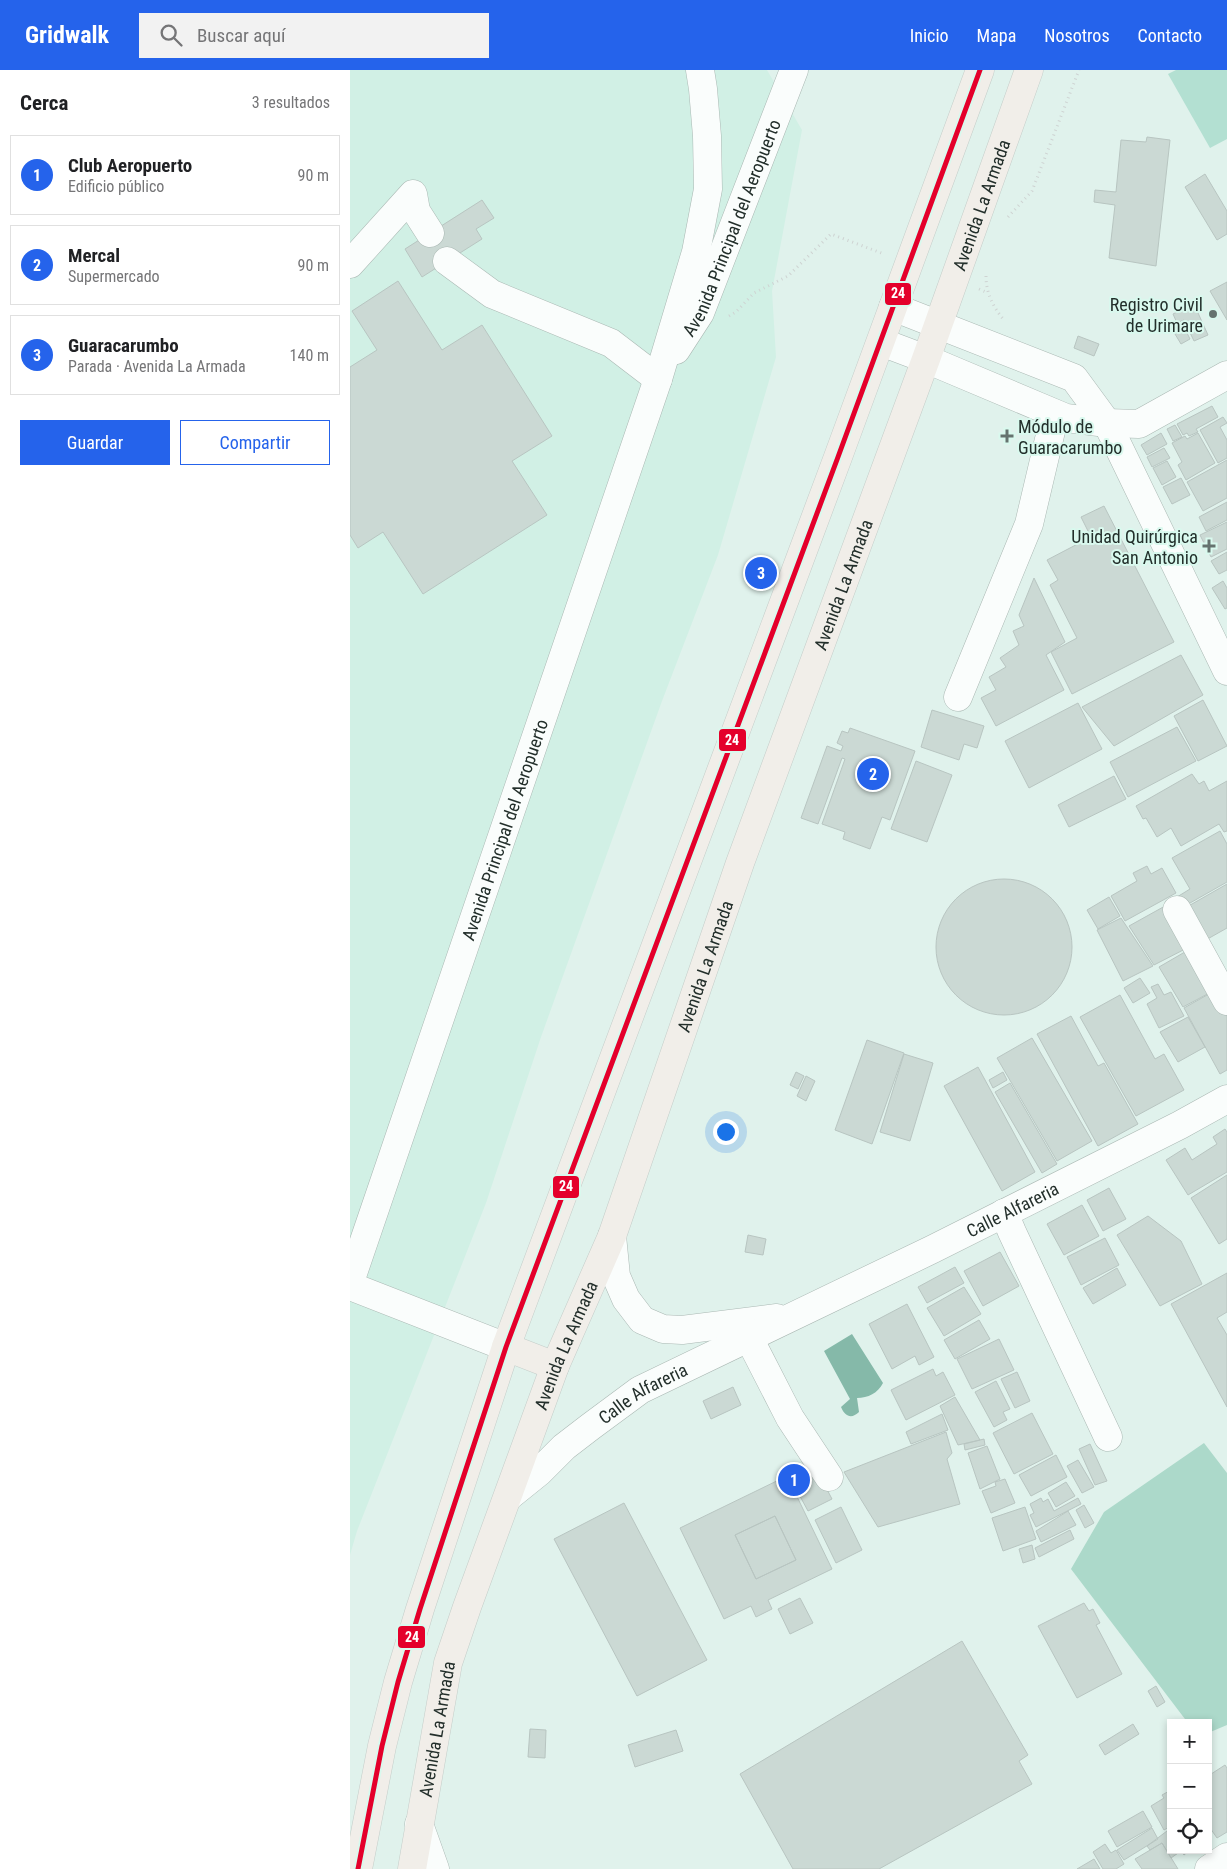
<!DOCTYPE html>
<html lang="es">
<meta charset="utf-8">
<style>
:root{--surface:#fff;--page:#f2f2f2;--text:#202124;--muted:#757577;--line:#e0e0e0;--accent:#2563eb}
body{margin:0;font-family:"Roboto Condensed",sans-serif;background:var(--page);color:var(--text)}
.controls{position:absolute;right:15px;bottom:15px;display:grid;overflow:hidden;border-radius:0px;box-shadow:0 2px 8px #0003}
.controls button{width:45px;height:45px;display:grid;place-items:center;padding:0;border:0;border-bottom:1px solid var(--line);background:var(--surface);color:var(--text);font:25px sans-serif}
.you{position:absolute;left:375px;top:1061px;width:18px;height:18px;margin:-12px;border:4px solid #fff;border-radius:50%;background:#1a73e8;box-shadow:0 0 0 8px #1a73e833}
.badge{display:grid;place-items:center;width:32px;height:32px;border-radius:50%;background:var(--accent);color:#fff;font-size:16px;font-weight:700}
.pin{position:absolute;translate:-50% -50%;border:2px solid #fff;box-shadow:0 1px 5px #0006}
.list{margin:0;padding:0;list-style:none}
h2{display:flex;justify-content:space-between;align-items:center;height:65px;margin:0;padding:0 20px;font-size:21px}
h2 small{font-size:16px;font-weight:400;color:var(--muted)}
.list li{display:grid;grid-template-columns:32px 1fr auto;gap:15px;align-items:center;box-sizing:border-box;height:80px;margin:0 10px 10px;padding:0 10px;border:1px solid var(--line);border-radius:0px}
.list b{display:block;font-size:19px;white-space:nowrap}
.list p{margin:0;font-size:16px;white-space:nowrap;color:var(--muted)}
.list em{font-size:16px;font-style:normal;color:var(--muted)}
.actions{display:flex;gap:10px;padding:15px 20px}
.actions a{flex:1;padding:11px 0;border:1px solid var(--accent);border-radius:0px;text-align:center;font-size:18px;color:var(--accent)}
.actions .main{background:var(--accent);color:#fff}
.icon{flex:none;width:28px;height:28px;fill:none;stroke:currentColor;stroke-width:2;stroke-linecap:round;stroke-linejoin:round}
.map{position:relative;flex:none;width:877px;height:1799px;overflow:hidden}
header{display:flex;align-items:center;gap:30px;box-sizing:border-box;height:70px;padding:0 25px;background:var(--accent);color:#fff}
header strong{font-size:24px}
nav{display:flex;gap:28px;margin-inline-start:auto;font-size:18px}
.search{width:350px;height:45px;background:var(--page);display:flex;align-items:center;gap:12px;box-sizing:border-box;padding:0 18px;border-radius:0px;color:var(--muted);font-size:19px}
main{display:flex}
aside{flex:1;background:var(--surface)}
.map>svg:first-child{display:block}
.built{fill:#d1f0e5}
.green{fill:#b3e0d2}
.forest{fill:#acd9ca}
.water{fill:#85b9a9}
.building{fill:#cbd9d4;stroke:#b8c5c1;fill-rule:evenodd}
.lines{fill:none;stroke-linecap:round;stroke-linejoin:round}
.minor-casing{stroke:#aab8b3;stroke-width:29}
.major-casing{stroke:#c4cdc9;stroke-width:29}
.path{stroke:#ced3d2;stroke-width:3;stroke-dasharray:1 4;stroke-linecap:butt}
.minor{stroke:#fafdfc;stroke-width:28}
.major{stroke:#f1eee9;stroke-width:28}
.bus-1-casing{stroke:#d9f9ee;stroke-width:9}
.bus-1{stroke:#e4002b;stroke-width:5}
.poi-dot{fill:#65736f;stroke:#d9f9ee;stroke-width:2}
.labels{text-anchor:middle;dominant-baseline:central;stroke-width:4;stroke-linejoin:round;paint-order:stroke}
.street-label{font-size:18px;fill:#232f2b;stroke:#d9f9ee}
.poi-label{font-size:18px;fill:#232f2b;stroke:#d9f9ee;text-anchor:end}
.line-badge{stroke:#d9f9ee;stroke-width:2}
.badge-label{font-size:14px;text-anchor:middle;font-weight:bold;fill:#fff}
</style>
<header>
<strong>Gridwalk</strong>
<div class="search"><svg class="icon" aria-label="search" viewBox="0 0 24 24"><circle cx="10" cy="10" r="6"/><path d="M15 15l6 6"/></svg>Buscar aquí</div>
<nav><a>Inicio</a><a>Mapa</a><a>Nosotros</a><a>Contacto</a></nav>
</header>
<main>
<aside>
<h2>Cerca<small>3 resultados</small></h2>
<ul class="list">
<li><span class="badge">1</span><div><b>Club Aeropuerto</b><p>Edificio público</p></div><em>90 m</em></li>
<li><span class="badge">2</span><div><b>Mercal</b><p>Supermercado</p></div><em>90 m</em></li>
<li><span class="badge">3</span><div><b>Guaracarumbo</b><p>Parada · Avenida La Armada</p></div><em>140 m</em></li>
</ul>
<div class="actions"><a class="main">Guardar</a><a>Compartir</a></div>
</aside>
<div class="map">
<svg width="877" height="1799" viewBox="0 0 877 1799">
<rect width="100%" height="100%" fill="#e0f2ec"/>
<path class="built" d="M0,0H417L452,60L422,221L426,287L368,485L312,631L191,967L136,1133L7,1461L0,1485Z"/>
<path class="green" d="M826,0H877V69L860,78L818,4Z"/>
<path class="forest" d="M854,1373L877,1403V1655L858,1663V1653H838L721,1499L754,1442Z"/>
<path class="water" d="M502,1264L533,1313C528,1323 518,1328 507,1328L509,1342C502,1349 495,1347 491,1337L500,1329L474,1281Z"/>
<path class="building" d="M797,67L820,70L806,196L759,188L765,135L744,132L745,120L766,122L771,70L796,72Z
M855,104L877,141V164L867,170L835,117Z
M132,130L144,148L126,159L132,169L72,207L55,179Z
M48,211L92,280L132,255L202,366L162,391L197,445L73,524L33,462L8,478L0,465V297L27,280L2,241Z
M877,212V250L860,221Z
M844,234L858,265L844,271L834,250L827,253L823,244Z
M835,259L840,269L831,274L825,264Z
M728,266L749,274L744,286L724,278Z
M862,336L868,347L846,359L848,362L839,366L837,363L833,365L827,354Z
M873,347L877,353L870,357L877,370V388L868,393L850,360Z
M825,355L832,367L823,371L817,359Z
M811,363L817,374L797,385L791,375Z
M848,363L865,393L836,410L828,395L832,392L822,373L835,366L837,369Z
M814,378L820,388L802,397L797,387Z
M877,390V428L853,441L837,412Z
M817,391L826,407L812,415L803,398Z
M831,408L840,425L822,434L813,417Z
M877,432V450L856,461L849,447Z
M754,436L824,572L722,624L701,582L727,568L700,515L708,510L697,490L741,467L731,447Z
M877,452V479L861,487L850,465Z
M877,482V500L869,504L861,491Z
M684,508L715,572L696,585L714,620L646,656L631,628L646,620L639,607L656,597L650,588L669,575L663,561L674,556L669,545Z
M873,511L877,518V538L875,539L862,518Z
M831,585L853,625L764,676L732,637Z
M853,630L877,676L848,691L824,646Z
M728,633L752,679L679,718L655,671Z
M582,640L634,656L627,678L614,674L609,690L571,677Z
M827,657L846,691L778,727L760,692Z
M500,658L565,681L540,750L532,747L520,779L493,769L495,762L472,754L495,689L492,688L468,754L451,748L477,676L491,681L493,676L487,673L492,661L498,663Z
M566,691L602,705L577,772L541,759Z
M842,704L849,714L854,711L859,721L877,711V761L874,762L869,754L831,776L821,758L807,767L796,748L793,749L786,736Z
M764,706L776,729L719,757L708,735Z
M870,761L877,774V812L833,837L827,827L840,819L822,788Z
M797,796L801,804L812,798L826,823L775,851L761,826L787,811L783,803Z
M586 877a68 68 0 1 1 136 0a68 68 0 1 1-136 0Z
M877,814V858L854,871L835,838Z
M759,827L770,846L748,859L737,840Z
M815,836L839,877L804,895L779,856Z
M771,848L803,896L773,911L747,860Z
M840,879L865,920L833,937L809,897Z
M790,908L800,923L783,933L774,918Z
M808,914L814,925L821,922L834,946L809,958L797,934L807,928L801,917Z
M866,920L877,940V1000L870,1004L834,938Z
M770,925L805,989L814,984L834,1020L786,1046L730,947Z
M721,946L748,996L754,993L788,1054L748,1076L687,964Z
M838,947L855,977L828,992L810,962Z
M682,968L742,1071L707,1091L647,988Z
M517,970L554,983L522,1074L485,1060Z
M554,984L583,993L560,1071L530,1062Z
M628,997L685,1102L652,1121L594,1016Z
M446,1002L454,1006L448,1019L440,1015Z
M653,1002L657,1010L643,1018L639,1010Z
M456,1006L465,1011L456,1031L447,1026Z
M660,1013L707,1094L692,1103L645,1022Z
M875,1059L877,1062V1102L838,1125L816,1090L835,1078L842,1090L867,1074L863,1067Z
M877,1105V1169L869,1174L841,1128Z
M759,1118L776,1149L753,1161L737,1130Z
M732,1135L749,1166L714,1185L697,1154Z
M798,1146L831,1171L852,1214L810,1236L767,1165Z
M398,1165L416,1169L413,1185L395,1182Z
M755,1168L769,1195L731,1215L717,1187Z
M650,1182L669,1216L633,1236L614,1201Z
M605,1197L614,1213L577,1233L568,1217Z
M767,1198L776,1215L743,1234L733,1218Z
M877,1203V1242L867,1248L877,1265V1337L821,1234Z
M614,1217L631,1244L594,1266L577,1238Z
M557,1234L584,1287L569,1295L565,1286L542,1299L519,1254Z
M629,1250L640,1269L605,1289L594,1270Z
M649,1269L664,1300L622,1319L607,1289Z
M583,1299L586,1306L593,1302L605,1325L556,1350L541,1320Z
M667,1302L680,1331L665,1338L651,1309Z
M646,1311L660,1339L653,1342L657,1350L644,1357L625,1322Z
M383,1317L391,1335L361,1349L353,1331Z
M605,1327L630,1370L608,1375L590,1336Z
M682,1343L703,1384L664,1404L643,1363Z
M592,1344L598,1360L561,1374L556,1362Z
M596,1362L602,1383L597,1389L610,1434L528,1457L494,1402Z
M634,1369L635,1375L615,1380L614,1374Z
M740,1374L757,1411L745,1415L729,1379Z
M637,1376L650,1409L630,1419L618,1383Z
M706,1385L717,1407L681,1426L669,1405Z
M728,1390L744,1417L732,1423L717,1396Z
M462,1391L482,1429L458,1441L438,1404Z
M437,1406L482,1499L418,1530L422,1539L406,1547L401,1536L374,1549L330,1458ZM425,1446L446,1490L406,1509L385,1465Z
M655,1409L665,1433L641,1443L632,1421L646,1416L645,1412Z
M716,1412L725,1426L706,1437L698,1423Z
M691,1428L693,1432L698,1429L704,1441L728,1428L731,1434L686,1457L680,1445L684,1443L680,1434Z
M274,1433L357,1590L287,1626L204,1469Z
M734,1435L744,1453L735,1458L726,1440Z
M491,1437L512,1480L486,1493L465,1450Z
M675,1437L686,1469L653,1481L642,1448Z
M718,1441L726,1455L691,1472L686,1461Z
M425,1446L446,1490L406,1509L385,1465Z
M720,1460L724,1469L689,1487L685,1478Z
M682,1475L685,1489L673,1493L669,1479Z
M450,1528L463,1553L440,1564L428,1539Z
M734,1533L739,1541L743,1539L750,1553L746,1555L772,1604L727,1628L688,1556Z
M612,1571L678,1685L669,1691L682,1714L529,1799H443L390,1704Z
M806,1616L815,1632L807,1637L798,1621Z
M783,1654L789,1664L755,1685L749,1675Z
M180,1659L196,1660L195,1688L178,1687Z
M326,1660L333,1681L285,1697L278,1675Z
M875,1695L877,1698V1762L867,1768L858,1755V1706Z
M821,1720V1756L814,1760L801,1736L814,1728L812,1725Z
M793,1741L802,1757L767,1777L758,1761Z
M802,1758L808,1769L774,1790L767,1780Z
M821,1758V1780H840L834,1785L831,1781L821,1788L812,1773L800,1780L797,1776Z
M812,1773L828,1799H792L785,1789Z
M755,1774L761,1783L766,1780L774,1794L766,1799H753L743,1782Z
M744,1789L750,1799H727Z"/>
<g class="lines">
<defs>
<g id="minor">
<path d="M97,191L142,224L261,273L308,309"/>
<path d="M0,194L63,124L66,141L80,163"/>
<path d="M543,237L724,308L757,353L877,601"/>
<path d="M531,272L576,289L716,348L757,353L789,354L877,305"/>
<path id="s1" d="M326,280L350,243L444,0"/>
<path d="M608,627L679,454L705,344"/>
<path d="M827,840L877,931"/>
<path d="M654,1143L662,1162L758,1367"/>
<path d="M262,1166L266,1206L276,1229L292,1250L313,1259L332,1260L427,1248"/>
<path id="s2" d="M0,1212L308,309L346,182L358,119L357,66L353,19L350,0"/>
<path d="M0,1216L156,1277"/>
<path d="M399,1268L440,1348L479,1407"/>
<path id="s3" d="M158,1427L189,1402L214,1377L240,1357L290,1320L583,1179L830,1055L877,1029"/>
<path d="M69,1754L85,1799"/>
<path d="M859,1799L877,1787"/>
</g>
<g id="major">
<path d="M156,1277L205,1296"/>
<path d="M8,1799L32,1676L48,1612L70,1539L156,1277L488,387L630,0"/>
<path id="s4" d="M62,1799L98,1593L117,1537L205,1296L262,1166L390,793L576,289L679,0"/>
</g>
</defs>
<use href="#minor" class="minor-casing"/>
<use href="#major" class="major-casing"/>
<path class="path" d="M658,147L682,121L729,0
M636,206C636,223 643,237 654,250
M629,219L638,223
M379,246L386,242L404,223L438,206L481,164L534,184"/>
<use href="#minor" class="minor"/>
<use href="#major" class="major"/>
<defs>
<path id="bus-1" d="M8,1799L32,1676L48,1612L70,1539L156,1277L488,387L630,0"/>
</defs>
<use href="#bus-1" class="bus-1-casing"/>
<use href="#bus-1" class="bus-1"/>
</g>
<g class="poi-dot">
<circle cx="863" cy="244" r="5"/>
<path d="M654.5 358.5h5v5h5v5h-5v5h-5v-5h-5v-5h5z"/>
<path d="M856.5 468.5h5v5h5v5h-5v5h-5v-5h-5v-5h5z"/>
</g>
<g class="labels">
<g class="street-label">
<text stroke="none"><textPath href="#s4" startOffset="1762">Avenida La Armada</textPath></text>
<text stroke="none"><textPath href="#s1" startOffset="135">Avenida Principal del Aeropuerto</textPath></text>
<text stroke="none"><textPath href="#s4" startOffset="1358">Avenida La Armada</textPath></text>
<text stroke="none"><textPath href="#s2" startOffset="478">Avenida Principal del Aeropuerto</textPath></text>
<text stroke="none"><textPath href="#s4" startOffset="952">Avenida La Armada</textPath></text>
<text stroke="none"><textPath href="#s3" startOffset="584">Calle Alfareria</textPath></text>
<text stroke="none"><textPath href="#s4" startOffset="548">Avenida La Armada</textPath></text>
<text stroke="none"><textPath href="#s3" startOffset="171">Calle Alfareria</textPath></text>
<text stroke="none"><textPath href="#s4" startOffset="142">Avenida La Armada</textPath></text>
</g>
<g class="poi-label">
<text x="853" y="234">Registro Civil<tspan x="853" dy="21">de Urimare</tspan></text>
<text x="668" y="356" text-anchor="start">Módulo de<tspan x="668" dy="21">Guaracarumbo</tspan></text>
<text x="848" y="466">Unidad Quirúrgica<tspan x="848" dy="21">San Antonio</tspan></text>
</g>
</g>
<g class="line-badge">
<rect x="534" y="212" width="28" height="24" rx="5" fill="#e4002b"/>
<rect x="368" y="658" width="29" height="24" rx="5" fill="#e4002b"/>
<rect x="202" y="1105" width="28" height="24" rx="5" fill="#e4002b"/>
<rect x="47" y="1555" width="29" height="24" rx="5" fill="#e4002b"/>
</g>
<g class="badge-label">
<text x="548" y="228">24</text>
<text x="382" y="675">24</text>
<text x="216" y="1121">24</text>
<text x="62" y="1572">24</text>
</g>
</svg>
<div class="controls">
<button>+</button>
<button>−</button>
<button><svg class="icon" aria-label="locate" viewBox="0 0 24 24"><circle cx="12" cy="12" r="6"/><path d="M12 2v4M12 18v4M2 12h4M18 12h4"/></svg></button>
</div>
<div class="you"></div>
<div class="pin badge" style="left:444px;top:1410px">1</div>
<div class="pin badge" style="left:523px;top:704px">2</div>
<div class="pin badge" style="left:411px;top:503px">3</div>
</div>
</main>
